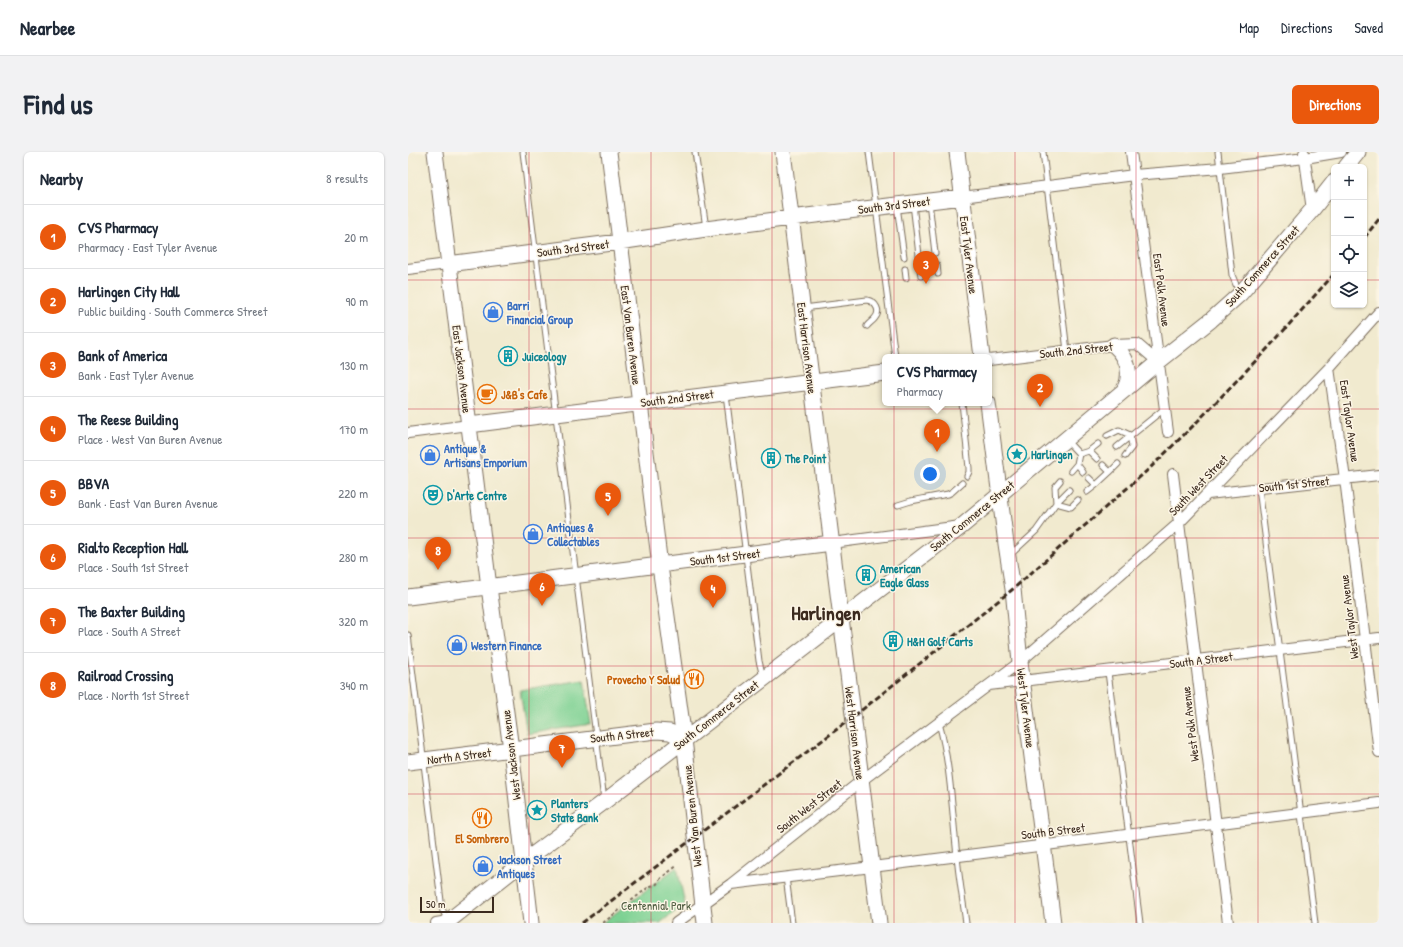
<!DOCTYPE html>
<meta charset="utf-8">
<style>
:root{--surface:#fff;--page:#f2f2f3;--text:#1f2937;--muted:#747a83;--line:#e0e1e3;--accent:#ea580c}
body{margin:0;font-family:"Patrick Hand",sans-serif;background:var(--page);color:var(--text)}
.controls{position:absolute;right:12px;top:12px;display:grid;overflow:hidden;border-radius:6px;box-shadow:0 1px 3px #0004}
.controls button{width:36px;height:36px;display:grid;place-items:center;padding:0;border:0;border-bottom:1px solid var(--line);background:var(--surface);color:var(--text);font:20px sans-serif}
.scale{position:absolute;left:12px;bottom:10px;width:74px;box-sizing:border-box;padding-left:4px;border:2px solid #3b2a1e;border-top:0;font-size:11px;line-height:14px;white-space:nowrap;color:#3b2a1e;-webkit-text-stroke:3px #fcf5e5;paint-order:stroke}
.you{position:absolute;left:522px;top:322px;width:14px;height:14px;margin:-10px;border:3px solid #fff;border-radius:50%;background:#1a73e8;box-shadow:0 0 0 6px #1a73e833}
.badge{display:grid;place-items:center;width:26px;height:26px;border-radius:50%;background:var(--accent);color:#fff;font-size:13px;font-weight:700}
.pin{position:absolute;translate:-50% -33px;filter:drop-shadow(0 1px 2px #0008)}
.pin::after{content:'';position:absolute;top:21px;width:14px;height:12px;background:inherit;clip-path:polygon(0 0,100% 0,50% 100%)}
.popup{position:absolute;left:474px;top:202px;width:110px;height:52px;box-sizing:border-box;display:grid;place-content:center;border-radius:6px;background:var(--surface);filter:drop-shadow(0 1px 3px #0005);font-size:13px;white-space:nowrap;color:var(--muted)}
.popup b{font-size:15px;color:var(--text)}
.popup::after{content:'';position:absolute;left:50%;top:100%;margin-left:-8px;border:8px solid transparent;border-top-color:var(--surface)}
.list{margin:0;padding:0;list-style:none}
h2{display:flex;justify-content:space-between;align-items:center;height:52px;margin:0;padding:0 16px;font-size:17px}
h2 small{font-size:13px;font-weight:400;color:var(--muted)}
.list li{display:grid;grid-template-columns:26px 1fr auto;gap:12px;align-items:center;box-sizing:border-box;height:64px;padding:0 16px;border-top:1px solid var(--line)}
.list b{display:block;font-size:15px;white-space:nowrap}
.list p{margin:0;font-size:13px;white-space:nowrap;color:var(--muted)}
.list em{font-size:13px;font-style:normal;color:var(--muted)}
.icon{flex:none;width:22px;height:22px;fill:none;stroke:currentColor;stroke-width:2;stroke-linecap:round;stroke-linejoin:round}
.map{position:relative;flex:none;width:971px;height:771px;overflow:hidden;border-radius:6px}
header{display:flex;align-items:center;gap:24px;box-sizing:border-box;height:56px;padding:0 20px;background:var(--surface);border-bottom:1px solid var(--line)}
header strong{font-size:19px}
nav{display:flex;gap:22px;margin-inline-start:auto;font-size:14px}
.intro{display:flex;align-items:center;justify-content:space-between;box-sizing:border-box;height:96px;padding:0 24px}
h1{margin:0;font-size:28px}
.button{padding:10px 18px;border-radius:6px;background:var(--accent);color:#fff;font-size:14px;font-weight:700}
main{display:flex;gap:24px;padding:0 24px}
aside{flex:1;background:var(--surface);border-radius:6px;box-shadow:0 1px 3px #0004}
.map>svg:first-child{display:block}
.green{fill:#7dd193;stroke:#5c7e58}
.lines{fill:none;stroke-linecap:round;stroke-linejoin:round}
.lane-casing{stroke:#7b6d5c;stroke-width:7}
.street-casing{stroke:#7b6d5c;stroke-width:12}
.secondary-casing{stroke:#7b6d5c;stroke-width:17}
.path{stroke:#7b6d5c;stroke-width:2;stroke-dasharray:3 3;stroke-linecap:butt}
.lane{stroke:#fff;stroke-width:5}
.street{stroke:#fff;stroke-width:10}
.secondary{stroke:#fff;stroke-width:15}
.rail{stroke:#3b2a1e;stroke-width:3;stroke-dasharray:6 3;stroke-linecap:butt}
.grid{fill:none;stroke:#d1495b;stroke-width:1;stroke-opacity:0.55}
.labels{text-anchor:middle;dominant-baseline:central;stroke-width:3;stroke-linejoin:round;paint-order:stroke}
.street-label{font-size:12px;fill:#3b2a1e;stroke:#fcf5e5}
.shop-label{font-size:12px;font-weight:bold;fill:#366cbe;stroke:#fcf5e5;text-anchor:start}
.culture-label{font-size:12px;font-weight:bold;fill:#0d838f;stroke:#fcf5e5;text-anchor:start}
.food-label{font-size:12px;font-weight:bold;fill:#c56008;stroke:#fcf5e5;text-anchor:start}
.park-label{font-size:12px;fill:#4f5c41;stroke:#fcf5e5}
.town-label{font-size:20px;font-weight:bold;fill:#3b2a1e;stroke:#fcf5e5}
</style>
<header>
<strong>Nearbee</strong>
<nav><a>Map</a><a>Directions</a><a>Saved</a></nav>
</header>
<div class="intro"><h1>Find us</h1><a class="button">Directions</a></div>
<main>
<aside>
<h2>Nearby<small>8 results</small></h2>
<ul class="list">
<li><span class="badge">1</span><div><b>CVS Pharmacy</b><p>Pharmacy · East Tyler Avenue</p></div><em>20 m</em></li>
<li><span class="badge">2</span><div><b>Harlingen City Hall</b><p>Public building · South Commerce Street</p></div><em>90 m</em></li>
<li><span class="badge">3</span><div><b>Bank of America</b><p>Bank · East Tyler Avenue</p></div><em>130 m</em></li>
<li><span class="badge">4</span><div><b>The Reese Building</b><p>Place · West Van Buren Avenue</p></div><em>170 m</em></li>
<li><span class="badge">5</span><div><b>BBVA</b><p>Bank · East Van Buren Avenue</p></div><em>220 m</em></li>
<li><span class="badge">6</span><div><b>Rialto Reception Hall</b><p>Place · South 1st Street</p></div><em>280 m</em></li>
<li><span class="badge">7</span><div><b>The Baxter Building</b><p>Place · South A Street</p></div><em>320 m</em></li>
<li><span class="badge">8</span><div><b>Railroad Crossing</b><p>Place · North 1st Street</p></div><em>340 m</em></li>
</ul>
</aside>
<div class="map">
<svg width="971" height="771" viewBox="0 0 971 771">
<rect width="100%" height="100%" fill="#fcf5e5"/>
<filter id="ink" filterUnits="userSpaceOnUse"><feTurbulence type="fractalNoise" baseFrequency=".025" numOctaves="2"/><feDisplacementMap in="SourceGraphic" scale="8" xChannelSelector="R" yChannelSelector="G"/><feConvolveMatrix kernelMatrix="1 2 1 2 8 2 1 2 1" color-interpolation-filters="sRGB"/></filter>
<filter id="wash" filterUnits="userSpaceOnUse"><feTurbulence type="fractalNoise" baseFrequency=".012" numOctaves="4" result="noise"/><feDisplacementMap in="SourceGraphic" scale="16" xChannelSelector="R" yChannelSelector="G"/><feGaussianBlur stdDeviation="0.9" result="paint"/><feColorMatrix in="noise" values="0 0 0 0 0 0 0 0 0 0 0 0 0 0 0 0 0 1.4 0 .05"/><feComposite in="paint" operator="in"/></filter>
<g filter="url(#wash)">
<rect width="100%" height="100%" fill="#f1eacf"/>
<path class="green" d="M176,528L183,572L119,582L112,538Z
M269,715L277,752L252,771H194Z"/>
</g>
<g filter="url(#ink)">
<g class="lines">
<defs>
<path id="lane" d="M115,0L196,648
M287,0L298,76
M461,0L487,205
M635,0L659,199
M810,0L822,105L824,123L831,140
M521,50L527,101
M505,52L511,103
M489,54L496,105
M529,113L530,122
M512,116L513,124
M497,117L498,126
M396,156L459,148C468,150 473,159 467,166C465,169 461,171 459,174
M318,242L351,509L355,525
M554,251L561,316V320L559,324
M699,284L711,278L722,283
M658,288L671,302L669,312L663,319
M709,295L756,257
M681,299L689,307
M671,302L681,299L690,292
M717,304L724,295L722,283
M669,312L675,320
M702,320L710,312
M681,326L688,333L702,320L695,313
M851,336L907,771
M679,340L688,333
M648,351L663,355L670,348
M648,351L647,335L652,329
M490,353L503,349L540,342L544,340L554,331
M602,403L628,379L648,351L661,338
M0,483L34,757L40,769
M700,520L732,771
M531,571C543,614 544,660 549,704C551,727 555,749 558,771
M378,725L384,771"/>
<path id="street" d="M723,0L760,280
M896,1L904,58
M554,45L726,23L812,16L897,6L933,0
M0,117L40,112
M581,208L706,193L729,192L750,210
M921,216L937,327L971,600
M0,281L61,273
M765,322L820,771
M800,342L971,323
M424,391L553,374
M581,533L612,510L771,371L921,216L971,160
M323,732L464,715L971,651
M28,771L40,769
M268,771L323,732L453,629L581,533L971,486"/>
<path id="secondary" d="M27,0L81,435L103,597L123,771
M201,0L252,414L276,587L297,771
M375,0L471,771
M549,0L574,205
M938,15L950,0
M40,112L211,90L298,77L383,66L554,45
M706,193C715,201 722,213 720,226C720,230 718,234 716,238
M580,251L598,392L605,437L612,510L645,771
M61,273L477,221
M0,445L424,391
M0,610L248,579L262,580L276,587
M38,771L115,710L196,650L554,374L750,210L803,168L832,142L904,58L926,30"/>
</defs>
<use href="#lane" class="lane-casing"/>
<use href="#street" class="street-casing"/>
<use href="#secondary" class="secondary-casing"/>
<path class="path" d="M195,771L242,734L248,733L253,726L270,713"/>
<use href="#lane" class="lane"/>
<use href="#street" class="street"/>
<use href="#secondary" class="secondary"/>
<path class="rail" d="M956,86L971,67
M174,771L445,565L605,437L742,316L787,272L861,195L926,122"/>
</g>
</g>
<path class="grid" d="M121,0V771M243,0V771M364,0V771M486,0V771M607,0V771M728,0V771M850,0V771M0,128H926M956,128H971M0,257H971M0,386H971M0,514H971M0,642H971"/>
<defs>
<symbol id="shop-ring" viewBox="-11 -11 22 22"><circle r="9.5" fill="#fcf5e5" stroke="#3f7fe0" stroke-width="1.5"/><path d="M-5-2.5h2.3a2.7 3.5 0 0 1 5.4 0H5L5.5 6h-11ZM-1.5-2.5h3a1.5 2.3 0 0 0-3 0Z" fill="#3f7fe0"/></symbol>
<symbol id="building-ring" viewBox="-11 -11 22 22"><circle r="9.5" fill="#fcf5e5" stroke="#0f9aa8" stroke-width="1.5"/><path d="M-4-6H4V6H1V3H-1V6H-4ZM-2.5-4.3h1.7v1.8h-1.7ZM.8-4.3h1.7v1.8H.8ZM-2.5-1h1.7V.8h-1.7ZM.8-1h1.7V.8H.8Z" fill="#0f9aa8"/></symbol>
<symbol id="cafe-ring" viewBox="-11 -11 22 22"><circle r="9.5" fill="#fcf5e5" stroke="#e8710a" stroke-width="1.5"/><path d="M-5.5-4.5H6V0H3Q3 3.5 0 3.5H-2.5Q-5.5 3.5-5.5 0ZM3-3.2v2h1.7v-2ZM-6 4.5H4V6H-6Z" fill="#e8710a"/></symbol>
<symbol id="sight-ring" viewBox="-11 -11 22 22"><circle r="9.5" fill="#fcf5e5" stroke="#0f9aa8" stroke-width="1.5"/><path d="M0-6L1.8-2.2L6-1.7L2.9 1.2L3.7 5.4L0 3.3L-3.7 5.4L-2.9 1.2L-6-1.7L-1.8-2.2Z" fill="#0f9aa8"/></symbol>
<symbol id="theatre-ring" viewBox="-11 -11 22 22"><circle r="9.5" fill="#fcf5e5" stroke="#0f9aa8" stroke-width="1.5"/><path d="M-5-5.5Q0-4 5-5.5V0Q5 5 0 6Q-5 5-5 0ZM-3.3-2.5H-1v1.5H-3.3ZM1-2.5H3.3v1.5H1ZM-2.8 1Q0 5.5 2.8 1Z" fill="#0f9aa8"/></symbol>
<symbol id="restaurant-ring" viewBox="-11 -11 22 22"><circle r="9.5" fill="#fcf5e5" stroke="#e8710a" stroke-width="1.5"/><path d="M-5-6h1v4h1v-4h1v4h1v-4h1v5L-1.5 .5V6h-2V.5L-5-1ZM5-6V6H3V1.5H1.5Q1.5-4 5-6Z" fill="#e8710a"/></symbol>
</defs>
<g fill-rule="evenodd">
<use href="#shop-ring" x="74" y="149" width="22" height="22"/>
<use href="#building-ring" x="89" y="193" width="22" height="22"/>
<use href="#cafe-ring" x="68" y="231" width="22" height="22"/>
<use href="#sight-ring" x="598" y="291" width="22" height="22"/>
<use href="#shop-ring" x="11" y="292" width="22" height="22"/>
<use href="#building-ring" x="352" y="295" width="22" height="22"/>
<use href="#theatre-ring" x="14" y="332" width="22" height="22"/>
<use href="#shop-ring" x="114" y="371" width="22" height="22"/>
<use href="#building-ring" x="447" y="412" width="22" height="22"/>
<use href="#building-ring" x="474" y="478" width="22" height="22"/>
<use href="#shop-ring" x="38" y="482" width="22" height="22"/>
<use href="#restaurant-ring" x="275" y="516" width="22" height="22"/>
<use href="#sight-ring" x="118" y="647" width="22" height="22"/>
<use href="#restaurant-ring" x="63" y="655" width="22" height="22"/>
<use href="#shop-ring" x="64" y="703" width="22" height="22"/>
</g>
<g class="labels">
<g class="street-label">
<text transform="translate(486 53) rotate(-7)">South 3rd Street</text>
<text transform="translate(165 96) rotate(-7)">South 3rd Street</text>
<text transform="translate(561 103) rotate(83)">East Tyler Avenue</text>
<text transform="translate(854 114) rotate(-48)">South Commerce Street</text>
<text transform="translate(754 138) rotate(83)">East Polk Avenue</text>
<text transform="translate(223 183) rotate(83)">East Van Buren Avenue</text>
<text transform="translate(399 196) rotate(83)">East Harrison Avenue</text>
<text transform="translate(668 198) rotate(-6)">South 2nd Street</text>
<text transform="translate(54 217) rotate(83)">East Jackson Avenue</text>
<text transform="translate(269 246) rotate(-7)">South 2nd Street</text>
<text transform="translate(942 269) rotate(82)">East Taylor Avenue</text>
<text transform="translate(886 332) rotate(-6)">South 1st Street</text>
<text transform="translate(790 333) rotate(-46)">South West Street</text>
<text transform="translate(564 364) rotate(-39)">South Commerce Street</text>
<text transform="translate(317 405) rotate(-7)">South 1st Street</text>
<text transform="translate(941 465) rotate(-97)">West Taylor Avenue</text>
<text transform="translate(793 508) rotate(-7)">South A Street</text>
<text transform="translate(618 556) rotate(83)">West Tyler Avenue</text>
<text transform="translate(308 563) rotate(-38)">South Commerce Street</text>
<text transform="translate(782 572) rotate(-97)">West Polk Avenue</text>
<text transform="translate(447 581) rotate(83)">West Harrison Avenue</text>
<text transform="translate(214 583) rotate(-6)">South A Street</text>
<text transform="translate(103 603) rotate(-97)">West Jackson Avenue</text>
<text transform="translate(51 604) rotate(-7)">North A Street</text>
<text transform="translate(401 654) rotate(-38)">South West Street</text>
<text transform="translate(284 664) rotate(-96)">West Van Buren Avenue</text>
<text transform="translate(645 679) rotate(-7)">South B Street</text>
</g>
<g class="shop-label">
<text x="99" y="153">Barri<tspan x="99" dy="14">Financial Group</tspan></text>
<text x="36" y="296">Antique &amp;<tspan x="36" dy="14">Artisans Emporium</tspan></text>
<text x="139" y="375">Antiques &amp;<tspan x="139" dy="14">Collectables</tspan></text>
<text x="63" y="493">Western Finance</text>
<text x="89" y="707">Jackson Street<tspan x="89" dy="14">Antiques</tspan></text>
</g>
<g class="culture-label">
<text x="114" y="204">Juiceology</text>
<text x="623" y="302">Harlingen</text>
<text x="377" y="306">The Point</text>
<text x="39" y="343">D'Arte Centre</text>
<text x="472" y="416">American<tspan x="472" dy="14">Eagle Glass</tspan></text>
<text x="499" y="489">H&amp;H Golf Carts</text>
<text x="143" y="651">Planters<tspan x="143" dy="14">State Bank</tspan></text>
</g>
<g class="food-label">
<text x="93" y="242">J&amp;B's Cafe</text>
<text x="272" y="527" text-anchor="end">Provecho Y Salud</text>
<text x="74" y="686" text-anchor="middle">El Sombrero</text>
</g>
<g class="park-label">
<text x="248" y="753">Centennial Park</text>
</g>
<g class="town-label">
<text x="418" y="460">Harlingen</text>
</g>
</g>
</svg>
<div class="controls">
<button>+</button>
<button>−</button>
<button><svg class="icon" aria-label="locate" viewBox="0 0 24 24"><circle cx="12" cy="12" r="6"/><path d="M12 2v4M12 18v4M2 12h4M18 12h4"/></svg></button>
<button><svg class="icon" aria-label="layers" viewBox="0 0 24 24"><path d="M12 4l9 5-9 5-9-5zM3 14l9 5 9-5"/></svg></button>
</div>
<div class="scale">50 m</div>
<div class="you"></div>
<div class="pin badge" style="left:529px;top:300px">1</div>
<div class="popup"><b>CVS Pharmacy</b>Pharmacy</div>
<div class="pin badge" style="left:632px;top:255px">2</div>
<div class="pin badge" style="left:518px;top:132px">3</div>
<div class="pin badge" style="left:305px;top:456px">4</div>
<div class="pin badge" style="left:200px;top:364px">5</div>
<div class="pin badge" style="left:134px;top:454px">6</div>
<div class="pin badge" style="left:154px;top:616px">7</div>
<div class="pin badge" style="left:30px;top:418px">8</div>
</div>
</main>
